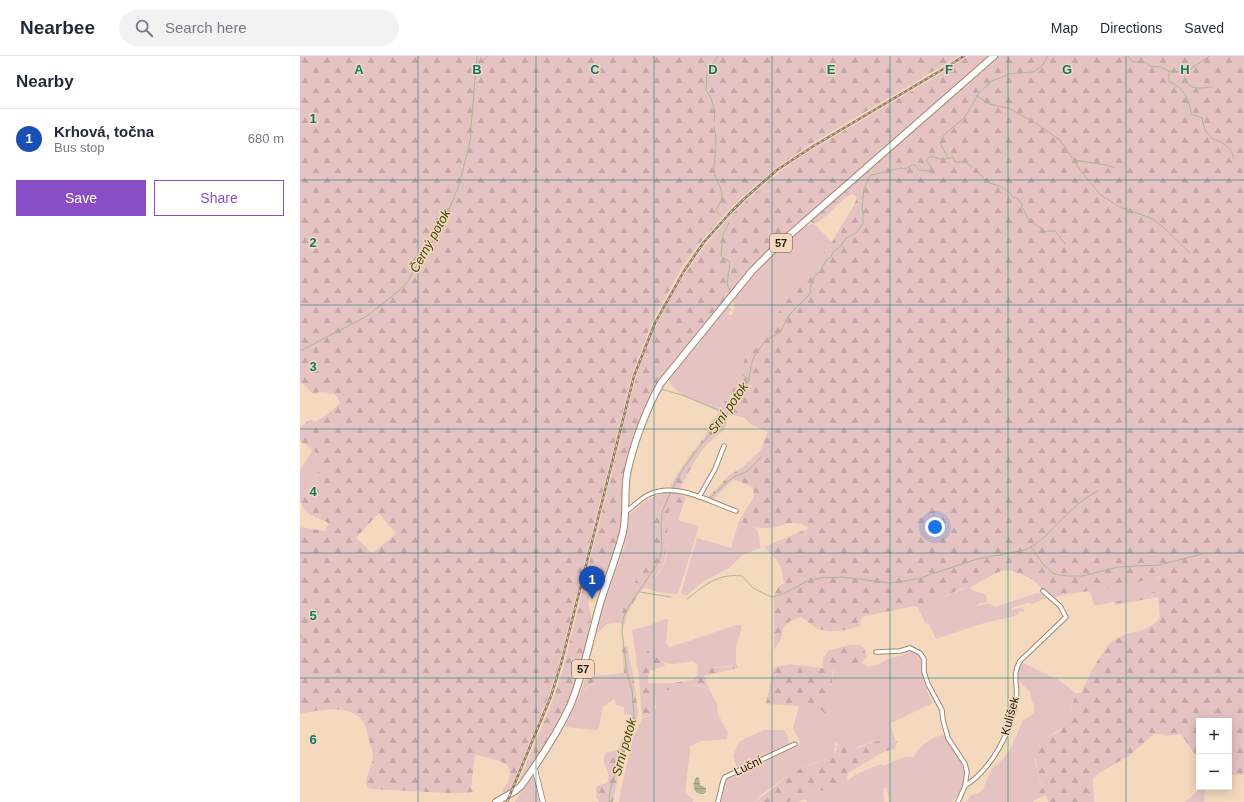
<!DOCTYPE html>
<meta charset="utf-8">
<style>
:root{--surface:#fff;--page:#f2f2f3;--text:#1f2937;--muted:#747a83;--line:#e0e1e3;--accent:#894ec5}
body{margin:0;font-family:Arial,sans-serif;background:var(--page);color:var(--text)}
.controls{position:absolute;right:12px;bottom:12px;display:grid;overflow:hidden;border-radius:0px;box-shadow:0 2px 10px #0003}
.controls button{width:36px;height:36px;display:grid;place-items:center;padding:0;border:0;border-bottom:1px solid var(--line);background:var(--surface);color:var(--text);font:20px sans-serif}
.you{position:absolute;left:635px;top:471px;width:14px;height:14px;margin:-10px;border:3px solid #fff;border-radius:50%;background:#1a73e8;box-shadow:0 0 0 6px #1a73e833}
.badge{display:grid;place-items:center;width:26px;height:26px;border-radius:50%;background:var(--accent);color:#fff;font-size:13px;font-weight:700}
.pin{position:absolute;translate:-50% -33px;filter:drop-shadow(0 1px 2px #0008)}
.pin::after{content:'';position:absolute;top:21px;width:14px;height:12px;background:inherit;clip-path:polygon(0 0,100% 0,50% 100%)}
.list{margin:0;padding:0;list-style:none}
h2{display:flex;justify-content:space-between;align-items:center;height:52px;margin:0;padding:0 16px;font-size:17px}
h2 small{font-size:13px;font-weight:400;color:var(--muted)}
.list li{display:grid;grid-template-columns:26px 1fr auto;gap:12px;align-items:center;box-sizing:border-box;height:60px;padding:0 16px;border-top:1px solid var(--line)}
.list b{display:block;font-size:15px;white-space:nowrap}
.list p{margin:0;font-size:13px;white-space:nowrap;color:var(--muted)}
.list em{font-size:13px;font-style:normal;color:var(--muted)}
.actions{display:flex;gap:8px;padding:12px 16px}
.actions a{flex:1;padding:9px 0;border:1px solid var(--accent);border-radius:0px;text-align:center;font-size:14px;color:var(--accent)}
.actions .main{background:var(--accent);color:#fff}
.icon{flex:none;width:22px;height:22px;fill:none;stroke:currentColor;stroke-width:2;stroke-linecap:round;stroke-linejoin:round}
.map{position:relative;flex:none;width:944px;height:746px;overflow:hidden}
header{display:flex;align-items:center;gap:24px;box-sizing:border-box;height:56px;padding:0 20px;background:var(--surface);border-bottom:1px solid var(--line)}
header strong{font-size:19px}
nav{display:flex;gap:22px;margin-inline-start:auto;font-size:14px}
.search{width:280px;height:36px;background:var(--page);display:flex;align-items:center;gap:10px;box-sizing:border-box;padding:0 14px;border-radius:22px;color:var(--muted);font-size:15px}
main{display:flex}
aside{flex:1;background:var(--surface)}
.map>svg:first-child{display:block}
.green{fill:#e5c3c3}
.forest{fill:url(#forest-firs);fill-rule:evenodd}
.water{fill:url(#water-rules)}
.lines{fill:none;stroke-linecap:round;stroke-linejoin:round}
.stream{stroke:#afb68f;stroke-width:1}
.minor-casing{stroke:#a0876e;stroke-width:5.5}
.tertiary-casing{stroke:#a0876e;stroke-width:6}
.primary-casing{stroke:#a0876e;stroke-width:8}
.minor{stroke:#fff;stroke-width:3.5}
.tertiary{stroke:#fff;stroke-width:4.5}
.primary{stroke:#fff;stroke-width:6}
.rail-casing{stroke:#8d7b68;stroke-width:2.5}
.rail{stroke:#f4d9be;stroke-width:1;stroke-dasharray:3;stroke-linecap:butt}
.grid{fill:none;stroke:#0f766e;stroke-width:1;stroke-opacity:0.55}
.labels{text-anchor:middle;dominant-baseline:central;stroke-width:3;stroke-linejoin:round;paint-order:stroke}
.shield{fill:#f4d9be;stroke:#625344;stroke-width:1}
.shield-label{font-size:11px;font-weight:bold;fill:#231a10}
.street-label{font-size:12px;fill:#231a10;stroke:#f4d9be}
.water-label{font-size:13px;font-style:italic;fill:#404704;stroke:#f4d9be}
.grid-label{font-size:13px;text-anchor:middle;font-weight:bold;fill:#0f766e;stroke:#f4d9be;stroke-width:3;stroke-linejoin:round;paint-order:stroke}
</style>
<header>
<strong>Nearbee</strong>
<div class="search"><svg class="icon" aria-label="search" viewBox="0 0 24 24"><circle cx="10" cy="10" r="6"/><path d="M15 15l6 6"/></svg>Search here</div>
<nav><a>Map</a><a>Directions</a><a>Saved</a></nav>
</header>
<main>
<aside>
<h2>Nearby<small></small></h2>
<ul class="list">
<li><span class="badge" style="background:#1a4fb4">1</span><div><b>Krhová, točna</b><p>Bus stop</p></div><em>680 m</em></li>
</ul>
<div class="actions"><a class="main">Save</a><a>Share</a></div>
</aside>
<div class="map">
<svg width="944" height="746" viewBox="0 0 944 746">
<defs>
<pattern id="forest-firs" width="22" height="20" patternUnits="userSpaceOnUse"><rect width="22" height="20" fill="#e5c3c3"/><path d="M5 1l3.5 6h-7zM16 11l3.5 6h-7z" fill="#c4a7a6"/></pattern>
<pattern id="water-rules" width="6" height="5" patternUnits="userSpaceOnUse"><rect width="6" height="5" fill="#afb68f"/><path d="M0 2.5h6" fill="none" stroke="#969c7a"/></pattern>
</defs>
<rect width="100%" height="100%" fill="#f4d9be"/>
<path class="green" d="M514,168L532,186L476,259L462,275L448,295L444,305L441,319L434,325L431,338L425,343L421,352L414,350L411,351C395,345 377,340 369,325V322L394,292L399,288L403,280L426,252L429,251L432,254L429,255L428,259H432L435,252L434,247L432,246C450,223 469,202 491,183C498,177 504,169 514,168Z
M12,394C19,398 21,402 22,409L0,448V415Z
M362,437L354,464L355,488L353,495L348,507L332,530L323,553L319,567L307,568L296,578L305,546L324,492L329,465L328,460L345,445Z
M374,445L383,449L378,464L399,470L378,538L361,537L346,532C356,522 365,511 367,497C369,484 363,454 374,445Z
M439,465C457,472 460,471 460,492L443,499L429,512L404,525L386,540L381,537L397,482L431,492Z
M855,521L859,523L863,531L861,534L832,542L799,549H794L791,538L795,535L826,529Z
M668,531C670,531 671,533 673,534C680,538 688,535 687,546L677,548V550L689,547L695,551L737,537L742,538L746,542L732,548L727,547L712,552V554L723,551L724,555L719,556L718,559L681,568L636,583L628,567L626,568L618,553L622,550Z
M366,563H368V565L366,587L370,592L374,589L386,586L436,569H441L442,571L436,591V607C429,611 405,614 398,609C396,608 395,606 393,605C380,607 367,612 358,601V597L351,591L338,607H337L332,574L347,570Z
M611,596L619,598L622,603V622L632,646L631,648L591,667L590,669L595,683V685C589,687 584,685 578,685C564,686 549,700 535,686C535,689 536,694 533,698C524,707 503,709 493,716L460,740L455,746H421L423,734L427,723L500,689V686L493,672L499,650C505,649 515,649 521,652C524,655 525,657 529,658V647L534,612L561,606L568,611L577,609L586,604Z
M723,607L759,624L776,637L767,663L762,672L743,684L739,688L735,705L736,710L742,734L733,746H666L670,740L680,736L683,733L691,714L702,704L710,694L723,664C733,660 738,655 732,645C731,643 732,639 730,636C726,631 720,628 718,621V613Z
M313,618L323,619L325,621L332,648V659L324,658V651L316,649L314,643L303,651L299,672L296,674L265,671L281,636L298,624Z
M385,629L400,630L409,633L418,650L417,656L428,677L427,683L401,685L389,691L390,695L385,737L393,743V746H319L321,733L333,682L343,661H347L356,652L355,642L356,637L361,634L368,635Z
M464,674H484C487,679 491,684 488,689L440,712H437L433,699L440,685Z
M641,679L645,680C660,704 677,721 652,746H589L587,731L583,733L584,746H508L504,743L499,746H486H489L506,736L530,734L543,731C549,718 569,713 582,708L583,710C595,706 601,699 614,701C617,691 632,682 641,679Z
M231,720L234,722L240,746H215Z
M902,731L905,732L904,746H885Z"/>
<path class="forest" d="M0,0H659L511,88L476,112L442,141L428,155L402,184L381,213L352,266L332,319L259,608L249,639L210,734L203,737L202,734C224,707 197,703 175,699L171,732L173,736L161,737H147L70,733L67,731C64,721 72,712 73,702C73,696 70,689 69,684C67,676 66,669 62,664C50,648 16,654 0,658V471L25,475L28,468L27,466C15,461 5,459 1,446L22,409C19,396 10,392 0,385V372L10,363L15,366L27,359L40,347L36,339L24,336L12,337L4,328L0,327ZM79,457L96,478L72,497L56,482Z
M668,0H690L450,213L359,326L348,345L329,398L321,472L316,492L301,534L294,536L289,540L288,547L291,561L288,584L275,628L258,667L220,726V723L254,641L264,609C279,549 294,488 309,428C318,392 326,355 337,319C363,238 412,168 480,116C499,101 521,88 542,76C584,51 627,27 668,0Z
M698,0H944V719H929V665H899V704L881,678L866,680L861,678H854L830,699L799,717L793,722L794,746H749L745,739L735,744L742,732C739,720 730,695 742,685C747,680 755,679 761,674C765,670 775,643 776,637H781C787,624 802,593 813,585C830,573 845,579 860,562L858,541L815,549L814,546L861,534L863,531L858,521L826,529L795,535L791,538L789,535L757,540L753,543L732,523L712,515L703,514L690,520L671,531L661,533L619,552L615,550L565,560L561,563L560,570C547,574 532,578 519,573C512,570 507,564 500,561L490,565L483,572L481,583L474,594V539L479,530L484,527L481,511L477,504L464,491L509,472C491,460 483,472 466,472C457,473 448,469 439,465L454,441L453,432L439,425L433,424L413,443L408,441L421,428L428,420L443,411L460,395L468,376L450,368L445,362L429,358L424,374L405,390L396,403L377,437L386,441L383,449L374,445L372,447L367,462L368,488L363,510L351,527L339,537L327,558L325,569L319,567L323,553L332,530L348,507L353,495L355,488L354,464L362,437L368,436L372,427L387,403L405,381L410,366L417,360L419,356L411,351L414,350L421,352L425,343L431,338L433,325L441,319L444,305L448,295L462,275L476,259L532,186L555,147L557,141L553,138L550,139C537,147 526,163 514,168L510,165ZM426,360L421,374L410,379V374Z
M550,589H559L564,592L567,601L562,606L533,613L529,660C523,658 522,652 516,651L466,648L473,614L475,611L489,608L523,612V602L529,594Z
M328,590L329,602L333,617L338,657L337,662L326,691L314,739L313,746H299L296,739V732L299,729L307,727C314,713 297,709 307,696L315,695L318,693L332,659V648L325,621C314,612 290,628 281,636L286,621L324,617L322,591Z
M351,590H354L357,592L358,601L364,607L365,610L349,615L348,627H373L392,624L397,620L398,609C410,612 425,614 436,607L438,612L404,620L409,633C391,622 377,637 361,634L355,640V654C351,659 348,661 342,660L338,614L336,606L338,607Z
M578,685L592,686L597,685L595,693L585,695L548,717L547,725L543,731L530,734L506,736L489,746H455L493,716C506,708 528,708 537,693L536,689C543,689 549,692 556,692C564,691 570,686 578,685Z"/>
<path class="water" d="M421,359H426V360C422,369 423,379 410,379C409,371 414,363 421,359Z
M397,721L399,722L400,729L406,732V736L403,738L397,737C393,733 392,725 397,721Z"/>
<g class="lines">
<path class="stream" d="M828,0L833,6H845L850,10L861,11L869,15V25C884,33 889,41 891,58L902,62C903,67 904,72 907,77C917,89 927,82 934,102
M176,9L177,0
M869,15L883,16L887,15L910,0
M883,16C886,34 896,33 912,31
M677,40L689,48L708,52L732,65
M414,65L415,55L411,42L406,34L407,17L418,0
M736,67L760,84L784,119L801,139L818,150L853,163L863,171L890,197
M414,71C418,85 415,97 414,110C413,121 422,130 422,140C422,145 418,150 416,155L421,160
M649,102L653,101L655,106H665L672,111
M774,104L806,109L815,112
M676,114L687,126L702,131L709,136L713,141L717,142L722,148V152C725,155 726,160 729,164C734,169 741,171 746,176L749,175H755L765,188
M429,167L423,178L421,199L422,201L430,206L427,229L431,236L430,237
M0,295L67,260L101,233L108,225L123,198L136,180L142,171L159,129L170,85L176,10L188,0
M442,318L449,324
M361,333L382,339L425,357
M426,359L449,324L451,308L455,299L465,285L480,276L489,259L510,238L511,229L514,221L521,214L526,204L531,201L533,196L541,190L546,182L556,177L563,168V157L562,152L564,133L569,121L572,119L601,112L606,113L612,109H615L619,114L630,115C633,110 628,108 626,104L631,100L643,104L648,102L640,87L644,79L665,61L679,37L692,25L709,18L733,16L742,10L748,0
M374,432L398,438
M372,433C382,412 395,396 410,378
M402,440L410,442L427,426L434,421L448,415L461,401
M731,491L743,508L754,518L767,520H782L818,511L859,509L902,498
M340,536L371,541
M387,543C405,529 418,517 442,520L453,532L469,540L473,541L485,537L507,525L520,522L542,521L591,527L617,523L677,503L725,494C745,485 758,465 775,451C782,444 790,440 798,435
M0,578L3,583
M309,746L310,735L323,690L334,660L332,634L327,617L322,576L323,563L327,553L359,505L362,493L361,471L362,456L371,436"/>
<defs>
<path id="minor" d="M399,441L415,413L424,390
M325,456C334,451 340,442 350,438C377,426 410,446 436,455
M576,596L600,595L610,592L620,597L624,603V616L628,628L642,654L643,664L648,682L665,708L667,716L665,730L658,746
M665,730C692,713 712,674 716,644C719,629 711,620 720,605L766,561L760,550L743,535
M418,746L423,725L425,721L495,688"/>
<path id="tertiary" d="M234,710L243,746"/>
<path id="primary" d="M196,746L215,735L221,730C239,705 257,678 270,650C284,617 290,582 300,548C307,524 317,501 323,476C327,457 324,437 327,418C333,389 346,353 361,327L452,215L477,190L694,0"/>
</defs>
<use href="#minor" class="minor-casing"/>
<use href="#tertiary" class="tertiary-casing"/>
<use href="#primary" class="primary-casing"/>
<use href="#minor" class="minor"/>
<use href="#tertiary" class="tertiary"/>
<use href="#primary" class="primary"/>
<defs>
<path id="rail" d="M207,746L251,640L261,608L334,320L355,267L384,215L404,186L430,157L444,143L477,114L512,91L645,12L664,0"/>
</defs>
<use href="#rail" class="rail-casing"/>
<use href="#rail" class="rail"/>
</g>
<path class="grid" d="M118,0V746M236,0V746M354,0V746M472,0V746M590,0V746M708,0V746M826,0V746M0,124H944M0,249H944M0,373H944M0,497H944M0,622H944"/>
<g class="labels">
<g class="shield">
<rect x="470" y="178" width="22" height="18" rx="3"/>
<rect x="272" y="604" width="22" height="18" rx="3"/>
</g>
<g class="shield-label">
<text x="481" y="187">57</text>
<text x="283" y="613">57</text>
</g>
<g class="street-label">
<text transform="translate(710 660) rotate(-75)">Kulíšek</text>
<text transform="translate(448 710) rotate(-26)">Luční</text>
</g>
<g class="water-label">
<text transform="translate(130 185) rotate(-61)">Černý potok</text>
<text transform="translate(428 352) rotate(-55)">Srní potok</text>
<text transform="translate(324 691) rotate(-74)">Srní potok</text>
</g>
</g>
<g class="grid-label">
<text x="59" y="18">A</text>
<text x="177" y="18">B</text>
<text x="295" y="18">C</text>
<text x="413" y="18">D</text>
<text x="531" y="18">E</text>
<text x="649" y="18">F</text>
<text x="767" y="18">G</text>
<text x="885" y="18">H</text>
<text x="13" y="67">1</text>
<text x="13" y="191">2</text>
<text x="13" y="315">3</text>
<text x="13" y="440">4</text>
<text x="13" y="564">5</text>
<text x="13" y="688">6</text>
</g>
</svg>
<div class="controls">
<button>+</button>
<button>−</button>
</div>
<div class="you"></div>
<div class="pin badge" style="left:292px;top:543px;background:#1a4fb4">1</div>
</div>
</main>
